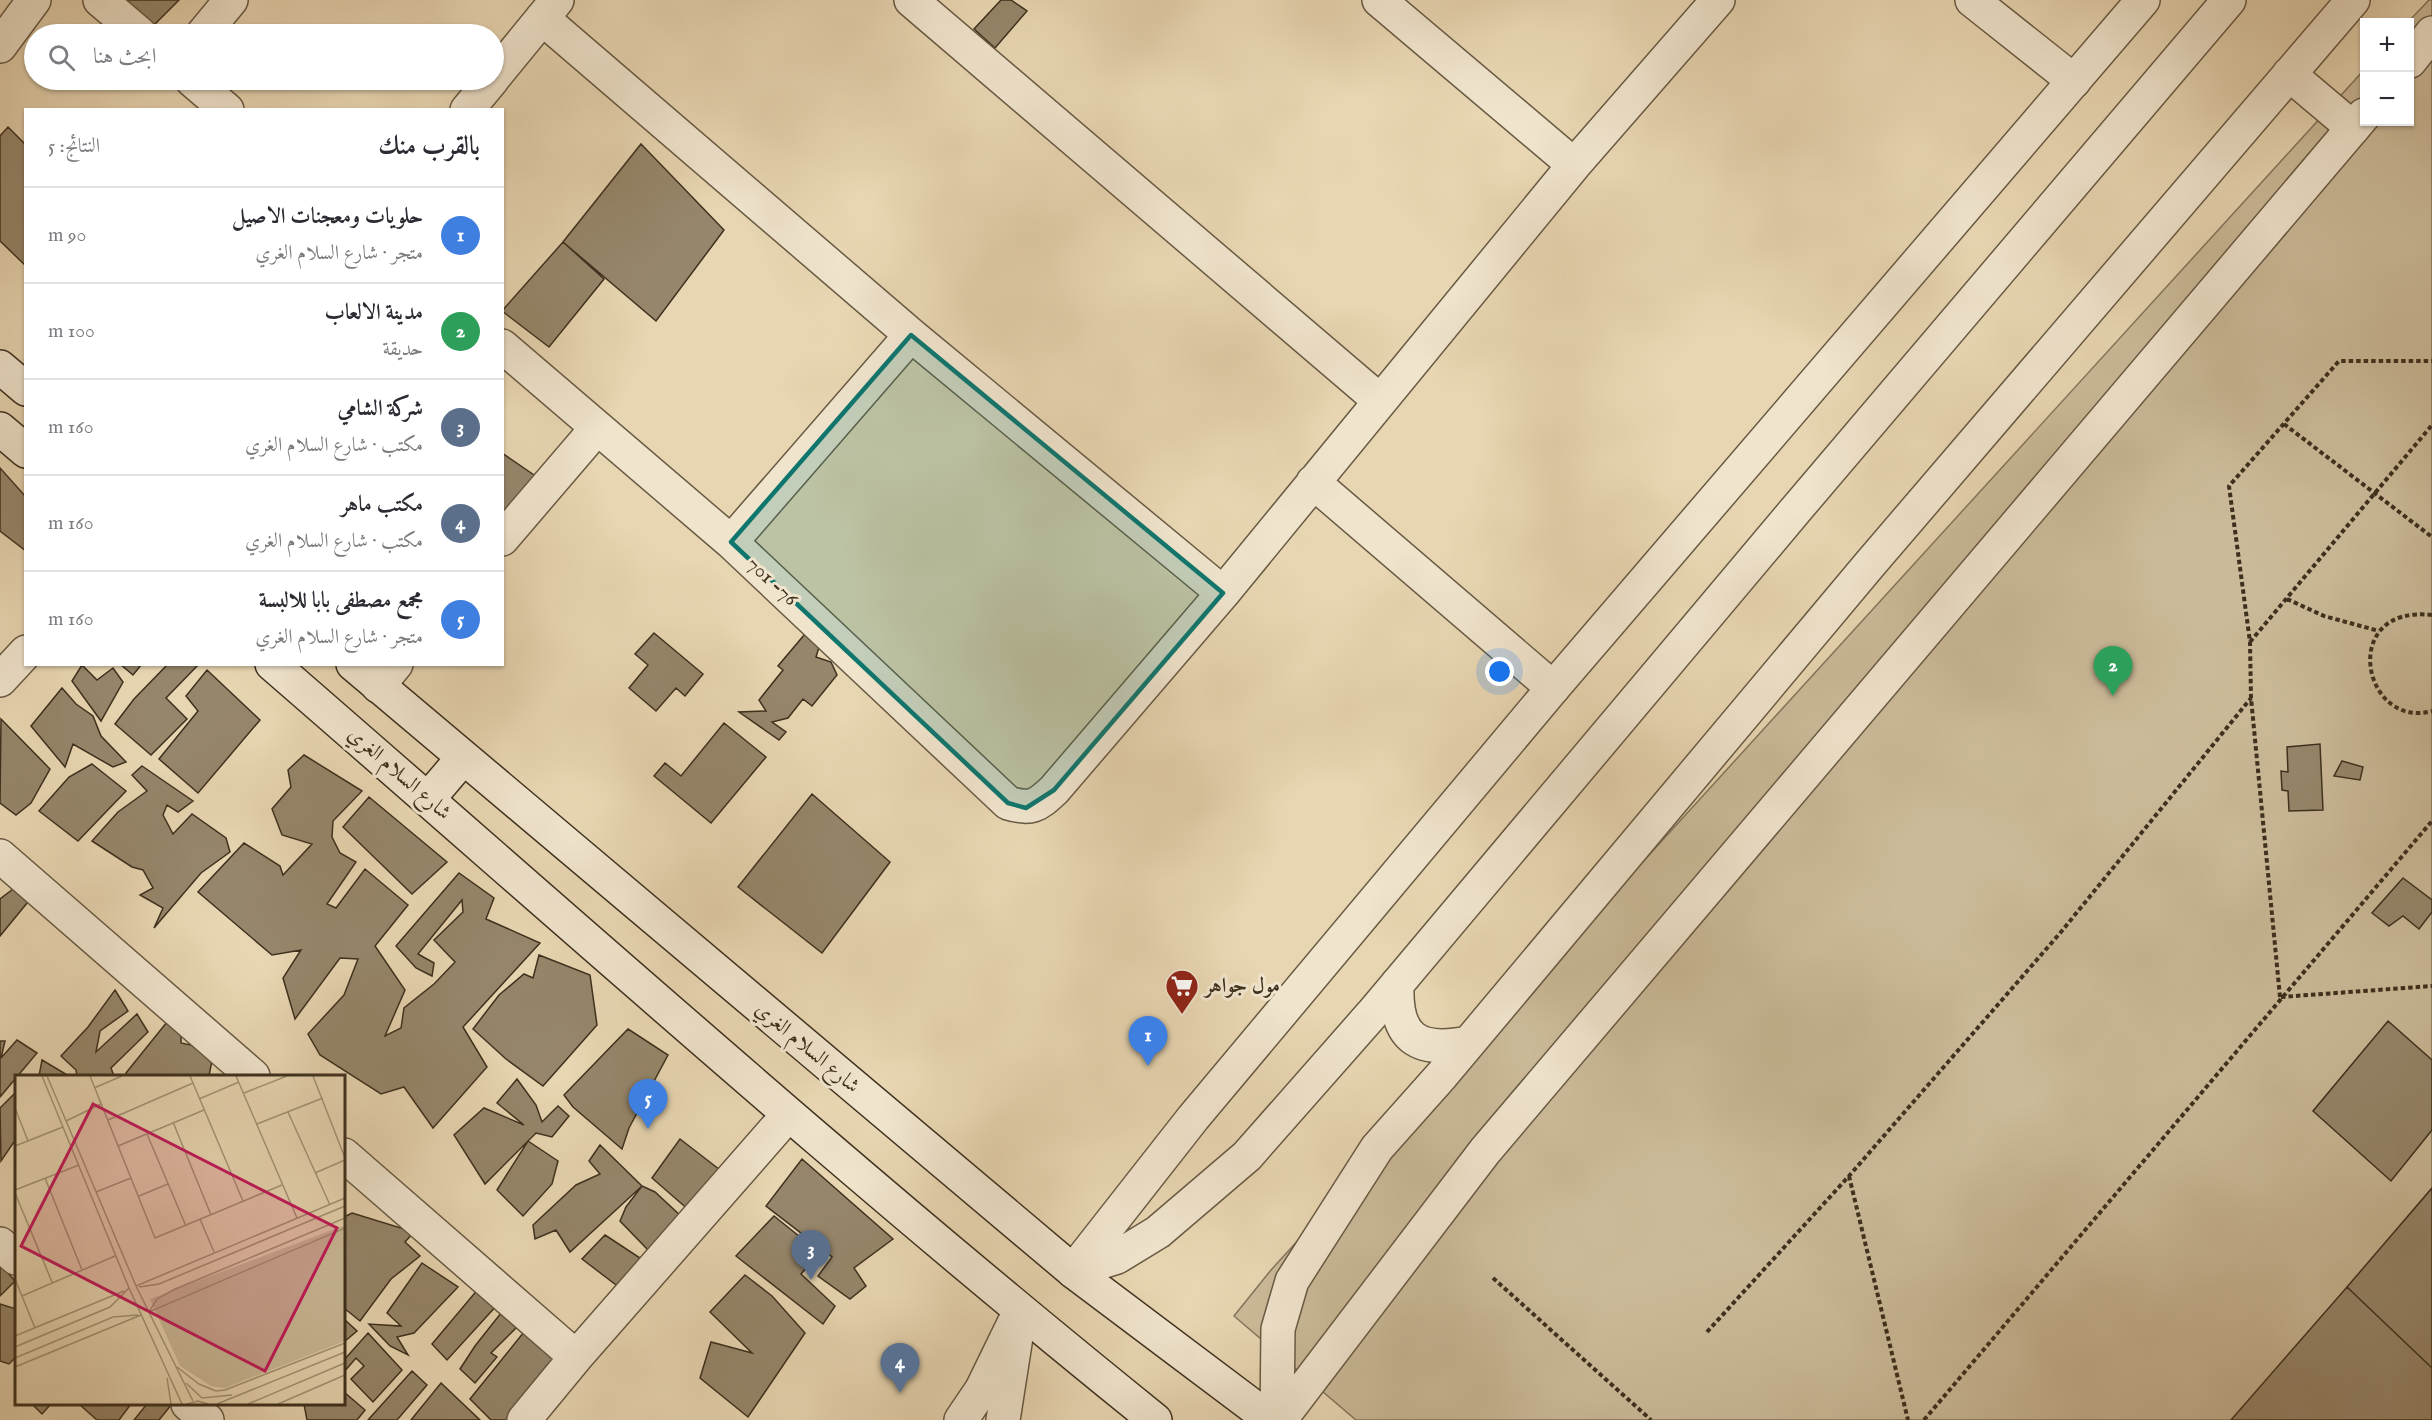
<!DOCTYPE html>
<html lang="ar">
<meta charset="utf-8">
<style>
:root{--surface:#fff;--page:#f2f2f3;--text:#2b2b33;--muted:#7c7c81;--line:#e1e1e2;--accent:#8f2418}
body{margin:0;font-family:"IM FELL English",Amiri,serif;background:var(--page);color:var(--text);direction:rtl}
.controls{position:absolute;right:18px;top:18px;display:grid;overflow:hidden;border-radius:0px;box-shadow:0 2px 4px #0004}
.controls button{width:54px;height:54px;display:grid;place-items:center;padding:0;border:0;border-bottom:2px solid var(--line);background:var(--surface);color:var(--text);font:30px sans-serif}
.you{position:absolute;left:1500px;top:672px;width:21px;height:21px;margin:-15px;border:4px solid #fff;border-radius:50%;background:#1a73e8;box-shadow:0 0 0 9px #1a73e833}
.badge{display:grid;place-items:center;width:39px;height:39px;border-radius:50%;background:var(--accent);color:#fff;font-size:20px;font-weight:700}
.pin{position:absolute;translate:-50% -50px;filter:drop-shadow(0 2px 3px #0008)}
.pin::after{content:'';position:absolute;top:32px;width:21px;height:18px;background:inherit;clip-path:polygon(0 0,100% 0,50% 100%)}
.list{margin:0;padding:0;list-style:none}
h2{display:flex;justify-content:space-between;align-items:center;height:78px;margin:0;padding:0 24px;font-size:26px}
h2 small{font-size:20px;font-weight:400;color:var(--muted)}
.list li{display:grid;grid-template-columns:39px 1fr auto;gap:18px;align-items:center;box-sizing:border-box;height:96px;padding:0 24px;border-top:2px solid var(--line)}
.list b{display:block;font-size:22px;white-space:nowrap}
.list p{margin:0;font-size:20px;white-space:nowrap;color:var(--muted)}
.list em{font-size:20px;font-style:normal;color:var(--muted)}
.icon{flex:none;width:33px;height:33px;fill:none;stroke:currentColor;stroke-width:2;stroke-linecap:round;stroke-linejoin:round}
.map{position:relative;flex:none;width:2432px;height:1420px;overflow:hidden;direction:ltr}
.search{position:absolute;background:var(--surface);box-shadow:0 2px 4px #0004;left:24px;top:24px;width:480px;height:66px;display:flex;align-items:center;gap:15px;box-sizing:border-box;padding:0 21px;border-radius:33px;color:var(--muted);font-size:22px}
.panel{position:absolute;background:var(--surface);box-shadow:0 2px 4px #0004;left:24px;top:108px;width:480px;height:558px;border-radius:0px;direction:rtl}
.map>svg:first-child{display:block}
.green{fill:#cbba99;stroke:#84755c;stroke-width:1.5}
.building{fill:#96866b;stroke:#3d301e;stroke-width:1.5}
.lines{fill:none;stroke-linecap:round;stroke-linejoin:round}
.minor-casing{stroke:#685a43;stroke-width:36}
.tertiary-casing{stroke:#685a43;stroke-width:36}
.secondary-casing{stroke:#3d301e;stroke-width:36}
.path{stroke:#3d301e;stroke-width:4;stroke-dasharray:4.5 3;stroke-linecap:butt}
.minor{stroke:#f0e4cd;stroke-width:33}
.tertiary{stroke:#f0e4cd;stroke-width:33}
.secondary{stroke:#f0e4cd;stroke-width:33}
.marked{fill:#0f766e;fill-opacity:0.2;stroke:#0f766e;stroke-width:4.5;stroke-linejoin:round}
.labels{text-anchor:middle;dominant-baseline:central;stroke-width:6;stroke-linejoin:round;paint-order:stroke}
.street-label{font-size:21px;fill:#3d301e;stroke:#f0e4cd}
.poi-label{font-size:21px;font-weight:bold;fill:#3d301e;stroke:#f0e4cd;text-anchor:start}
.inset-road{fill:none;stroke:#a49477;stroke-width:1.5}
.view{fill:#c2185b;fill-opacity:0.15;stroke:#c2185b;stroke-width:3}
.inset-edge{fill:none;stroke:#3d301e;stroke-width:3}
</style>
<div class="map">
<svg width="2432" height="1420" viewBox="0 0 2432 1420">
<rect width="100%" height="100%" fill="#e8d6b2"/>
<filter id="stains"><feTurbulence type="fractalNoise" baseFrequency=".00333" numOctaves="4"/><feColorMatrix values="0 0 0 0 .2 0 0 0 0 .09 0 0 0 0 .02 0 0 0 .5 -.17"/></filter>
<radialGradient id="worn" r=".72"><stop offset=".6" stop-color="#630" stop-opacity="0"/><stop offset="1" stop-color="#630" stop-opacity=".3"/></radialGradient>
<path class="green" d="M2429,0H2432V1420H1356L1234,1316L1271,1270L2364,70V122H2410L2408,22Z"/>
<path class="building" d="M103,0H179L145,34Z
M1001,0H1011L1027,11L995,48L974,29Z
M8,127L26,145V266L0,241V136Z
M641,144L724,230L656,321L563,242Z
M563,242L604,279L549,347L502,311Z
M502,453L537,477L502,514Z
M0,468L26,497V551L0,531Z
M810,628L822,637L816,657L831,662L837,675L812,706L803,699L788,718L772,722L786,732L779,740L739,712L766,711L759,700L783,670L778,666Z
M654,633L703,674L685,696L676,688L656,711L629,688L648,665L635,654Z
M120,664H142L133,675Z
M168,664H199L166,698L187,719L151,755L115,724L134,699Z
M82,665L97,680L113,668L123,682L101,721L72,681Z
M207,670L260,720L198,793L159,759L198,711L186,696Z
M62,688L76,704L93,716L101,736L126,762L113,767L73,744L65,767L31,726Z
M1,719L50,769L31,803L16,815L0,803Z
M724,723L766,757L711,823L654,776L665,763L681,776Z
M2320,744L2323,810L2289,811L2288,791L2282,790L2281,771L2288,772L2287,747Z
M304,755L362,791L333,821L332,837L340,853L356,862L327,904L336,908L365,869L408,905L375,946L405,990L385,1036L401,1028L404,1008L434,984L455,962L434,940L463,912L462,900L418,954L434,963L432,976L416,968L396,946L459,873L494,898L486,919L540,943L463,1027L487,1067L433,1128L404,1087L381,1094L320,1055L308,1034L344,995L358,959L340,958L295,1019L283,978L301,950L272,955L198,892L244,843L280,866L283,875L312,844L282,835L272,809L291,787L288,770Z
M2342,761L2363,767L2360,780L2334,776Z
M92,764L126,791L78,841L39,811L69,777Z
M142,766L193,801L178,812L167,805L163,815L173,834L192,814L226,838L230,852L201,873L154,928L163,908L140,895L153,888L143,870L132,867L92,841L118,812L147,791L132,775Z
M812,794L890,862L822,953L738,887Z
M369,797L447,862L412,894L343,827Z
M2403,878L2432,900V912L2419,929L2403,916L2389,926L2372,913Z
M13,889L32,897L0,936V899Z
M539,955L590,975L597,1025L543,1086L506,1059L473,1029L499,995L524,974L533,978Z
M115,990L128,1011L100,1031L96,1052L137,1014L148,1032L111,1068L114,1076H77L76,1070L61,1056L88,1027Z
M2388,1021L2432,1060V1130L2391,1181L2313,1111Z
M167,1022L181,1032V1043L214,1050L209,1076H127L126,1073Z
M628,1029L668,1055L629,1128L622,1149L573,1107L564,1095Z
M17,1040L37,1053L0,1097V1041H5L1,1058Z
M42,1060L69,1076H39Z
M517,1079L536,1105L542,1122L558,1106L569,1116L552,1137L536,1133L485,1184L454,1135L484,1108L524,1125L497,1103Z
M16,1092V1139L1,1161L0,1108Z
M680,1139L724,1173L690,1211L652,1178Z
M528,1141L558,1161L552,1184L523,1216L497,1190Z
M600,1145L642,1186L570,1252L556,1230L535,1239L533,1225L576,1185L600,1174L589,1161Z
M802,1159L893,1239L854,1268L866,1286L850,1299L818,1276L832,1257L766,1206Z
M642,1186L655,1192L683,1218L648,1250L620,1221L626,1207Z
M2432,1188V1368L2347,1287Z
M352,1213L414,1232L405,1242L420,1256L391,1279L360,1321L344,1308V1217Z
M774,1216L820,1253L801,1274L835,1306L823,1324L736,1256Z
M605,1235L640,1258L620,1288L582,1259Z
M422,1263L458,1287L414,1333L397,1337L408,1355L390,1346L369,1324L401,1326L387,1313Z
M0,1264L15,1281L0,1296Z
M745,1275L772,1296L805,1333L748,1417L700,1378L711,1342L752,1353L710,1312Z
M2347,1287L2432,1368V1420H2231Z
M479,1288L498,1304L447,1360L432,1344Z
M0,1304L16,1309V1357L9,1364L0,1361Z
M505,1308L522,1322L491,1353L497,1357L475,1383L460,1369L475,1346Z
M344,1319L357,1331L344,1342Z
M528,1327L565,1356L516,1420H491L470,1399Z
M368,1333L402,1370L373,1402L351,1379L364,1366L356,1358L344,1372V1360Z
M412,1371L427,1385L397,1420H368Z
M441,1383L480,1420H411Z
M344,1392L365,1410L357,1420H307L304,1404H344Z
M32,1404H51L42,1414Z
M79,1404H131L119,1420H97Z
M147,1404H172L159,1420H134Z"/>
<g class="lines">
<defs>
<path id="minor" d="M100,0L140,34
M911,0L1379,400
M1379,0L1574,165
M1972,0L2074,81
M542,18L911,335L1223,593
M203,34L231,0
M0,46L34,0
M2410,61L2432,33
M494,77L557,0
M192,80L227,110
M467,110L492,80
M502,346L731,542L1008,803C1031,810 1037,806 1054,790L1223,593L1574,165L1718,0
M1313,482L1553,688
M502,539L597,428
M731,542L911,335
M0,680L26,652
M378,686L396,664
M0,856L253,1076
M344,1155L576,1357
M0,1244L16,1258
M188,1404L207,1420
M524,1420L576,1357L788,1115
M1280,1420L1485,1151L2364,115"/>
<path id="tertiary" d="M2289,74L2353,128
M1397,984C1395,1038 1417,1053 1468,1043
M1073,1271L1117,1257L1158,1232L1247,1156L1372,1014L1799,506L2229,0
M1073,1271L1193,1118L1553,688L2143,0
M961,1420L982,1389L1020,1311
M1003,1420L1016,1337
M1277,1420L1278,1329L1292,1281L1377,1148L1442,1075L1870,564L2353,0"/>
<path id="secondary" d="M0,367L26,389
M0,429L26,451
M272,664C565,918 853,1177 1155,1420
M353,664L1073,1271L1271,1420
M428,799L463,758"/>
</defs>
<use href="#minor" class="minor-casing"/>
<use href="#tertiary" class="tertiary-casing"/>
<use href="#secondary" class="secondary-casing"/>
<path class="path" d="M2284,424L2432,537
M2287,599L2324,616L2379,631
M2432,615C2338,604 2362,730 2432,711
M2250,642L2432,425
M2280,997L2251,698L2250,642L2229,486L2339,361H2432
M2281,997L2432,986
M1849,1176L1908,1420
M1493,1278L1651,1420
M1707,1332L1849,1176L2061,932L2251,698
M1924,1420L2432,821"/>
<use href="#minor" class="minor"/>
<use href="#tertiary" class="tertiary"/>
<use href="#secondary" class="secondary"/>
</g>
<path class="marked" d="M911,335L1223,593L1054,790L1026,808L1008,803L731,542Z"/>
<defs>
<symbol id="supermarket-pin" viewBox="-11 -11 22 30"><path d="M0 17L-7.5 6A9.5 9.5 0 1 1 7.5 6Z" fill="#8f2418" stroke="#f0e4cd"/><path d="M-6-5.5h2.5l.6 2H6L4.5 2H-2.5L-4.4-4H-6ZM-1.5 3.2a1.3 1.3 0 1 0 .1 0ZM3 3.2a1.3 1.3 0 1 0 .1 0Z" fill="#fff"/></symbol>
</defs>
<g fill-rule="evenodd">
<use href="#supermarket-pin" x="1163" y="967" width="38" height="52"/>
</g>
<g class="labels">
<g class="street-label">
<text transform="translate(772 582) rotate(43)">701 -76</text>
<text transform="translate(399 774) rotate(41)">شارع السلام الغري</text>
<text transform="translate(807 1048) rotate(40)">شارع السلام الغري</text>
</g>
<g class="poi-label">
<text x="1205" y="986">مول جواهر</text>
</g>
</g>
<g transform="translate(15 1075)">
<rect width="330" height="330" fill="#e8d6b2"/>
<path d="M330,150V266L210,313L196,311L165,291L135,224Z" fill="#cbba99"/>
<path class="inset-road" d="M27,1L114,213L167,329M32,1L121,211L178,326M75,1L140,163L267,110M175,1L228,126M221,1L282,143M298,1L330,83M79,13L107,1M229,18L272,1M184,24L224,7M0,33L13,66M273,37L315,130M93,45L178,8M51,46L86,29M158,47L196,140M242,49L308,23M132,59L171,151M0,71L48,52M103,71L189,35M300,98L330,85M30,103L67,195M0,115L64,90M81,117L116,103M0,118L37,207M124,121L153,109M185,144L199,177M0,204L20,253M121,211L330,123M124,212L144,209L330,131M7,221L100,181M134,237L142,224L158,215L330,143M134,237L330,153M0,261L109,216M0,272L95,232L114,213M0,283L98,242L123,240M0,292L126,240M162,292L184,309L201,316L210,315L330,268M152,303L156,329M171,308L187,323L217,320M172,329L183,326L193,329M202,329L330,277M233,329L330,288M263,329L330,300"/>
<path class="view" d="M78,29L322,153L250,296L6,171Z"/>
<rect width="330" height="330" class="inset-edge"/>
</g>
<rect width="100%" height="100%" filter="url(#stains)"/>
<rect width="100%" height="100%" fill="url(#worn)"/>
</svg>
<div class="controls">
<button>+</button>
<button>−</button>
</div>
<div class="you"></div>
<div class="pin badge" style="left:1148px;top:1066px;background:#3f7fe0">1</div>
<div class="pin badge" style="left:2113px;top:696px;background:#2e9e5b">2</div>
<div class="pin badge" style="left:811px;top:1280px;background:#5c6f8a">3</div>
<div class="pin badge" style="left:900px;top:1393px;background:#5c6f8a">4</div>
<div class="pin badge" style="left:648px;top:1129px;background:#3f7fe0">5</div>
<div class="search"><svg class="icon" aria-label="search" viewBox="0 0 24 24"><circle cx="10" cy="10" r="6"/><path d="M15 15l6 6"/></svg>ابحث هنا</div>
<section class="panel">
<h2>بالقرب منك<small>النتائج: 5</small></h2>
<ul class="list">
<li><span class="badge" style="background:#3f7fe0">1</span><div><b>حلويات ومعجنات الاصيل</b><p>متجر · شارع السلام الغري</p></div><em>90 m</em></li>
<li><span class="badge" style="background:#2e9e5b">2</span><div><b>مدينة الالعاب</b><p>حديقة</p></div><em>100 m</em></li>
<li><span class="badge" style="background:#5c6f8a">3</span><div><b>شركة الشامي</b><p>مكتب · شارع السلام الغري</p></div><em>160 m</em></li>
<li><span class="badge" style="background:#5c6f8a">4</span><div><b>مكتب ماهر</b><p>مكتب · شارع السلام الغري</p></div><em>160 m</em></li>
<li><span class="badge" style="background:#3f7fe0">5</span><div><b>مجمع مصطفى بابا للالبسة</b><p>متجر · شارع السلام الغري</p></div><em>160 m</em></li>
</ul>
</section>
</div>
